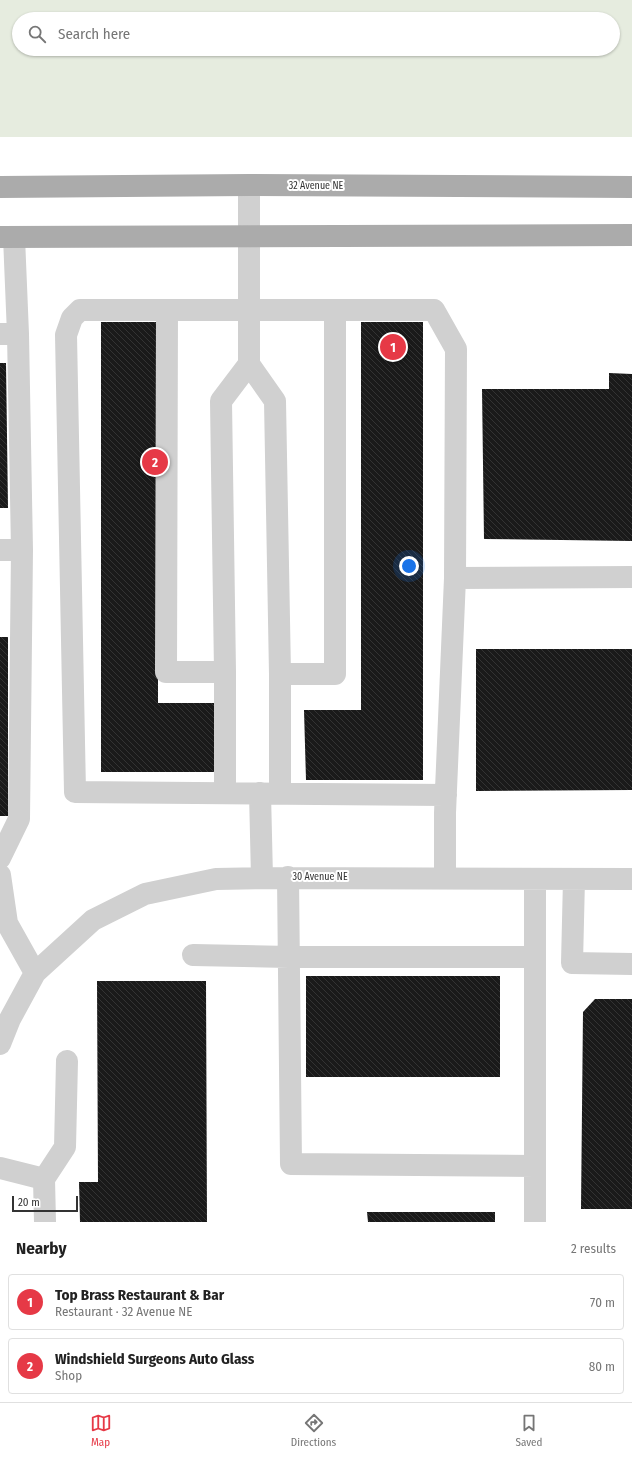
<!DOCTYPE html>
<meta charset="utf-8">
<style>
:root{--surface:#fff;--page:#f2f2f2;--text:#222;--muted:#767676;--line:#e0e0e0;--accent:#e63946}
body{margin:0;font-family:"Fira Sans Condensed",sans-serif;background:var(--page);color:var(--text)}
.scale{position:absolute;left:12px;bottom:10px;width:66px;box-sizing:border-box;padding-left:4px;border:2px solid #333;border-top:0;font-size:11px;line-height:14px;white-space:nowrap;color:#333;-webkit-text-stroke:3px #fff;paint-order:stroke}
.you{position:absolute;left:409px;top:566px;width:14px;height:14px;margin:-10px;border:3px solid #fff;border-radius:50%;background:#1a73e8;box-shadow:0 0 0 6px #1a73e833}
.badge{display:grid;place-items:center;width:26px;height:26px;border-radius:50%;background:var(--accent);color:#fff;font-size:13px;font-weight:700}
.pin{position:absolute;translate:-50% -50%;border:2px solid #fff;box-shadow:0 1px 4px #0006}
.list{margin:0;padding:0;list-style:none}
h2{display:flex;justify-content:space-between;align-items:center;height:52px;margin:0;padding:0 16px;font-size:17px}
h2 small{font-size:13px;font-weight:400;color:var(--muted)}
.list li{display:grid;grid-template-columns:26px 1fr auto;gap:12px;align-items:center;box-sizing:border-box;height:56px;margin:0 8px 8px;padding:0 8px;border:1px solid var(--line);border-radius:4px}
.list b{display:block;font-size:15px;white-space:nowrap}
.list p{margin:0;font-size:13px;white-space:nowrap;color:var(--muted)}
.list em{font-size:13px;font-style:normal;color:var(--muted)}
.icon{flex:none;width:22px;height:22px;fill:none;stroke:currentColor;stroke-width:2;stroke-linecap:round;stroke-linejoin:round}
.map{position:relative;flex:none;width:632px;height:1222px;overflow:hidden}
.search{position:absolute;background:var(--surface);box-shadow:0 1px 3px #0004;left:12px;right:12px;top:12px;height:44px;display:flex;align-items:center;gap:10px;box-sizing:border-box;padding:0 14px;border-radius:22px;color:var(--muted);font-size:15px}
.sheet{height:180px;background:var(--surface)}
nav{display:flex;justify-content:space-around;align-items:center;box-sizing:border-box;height:56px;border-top:1px solid var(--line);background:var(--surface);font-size:11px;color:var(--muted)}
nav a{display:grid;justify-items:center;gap:2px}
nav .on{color:var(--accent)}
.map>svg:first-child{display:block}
.grass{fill:#e6ecdf;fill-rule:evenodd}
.building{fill:url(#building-back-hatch)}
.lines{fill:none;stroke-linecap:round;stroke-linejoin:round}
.minor{stroke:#d0d0d0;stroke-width:22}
.major{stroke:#ababab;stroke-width:22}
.labels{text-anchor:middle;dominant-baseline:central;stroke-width:4;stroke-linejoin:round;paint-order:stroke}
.street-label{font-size:10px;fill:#333;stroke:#fff}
</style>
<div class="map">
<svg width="632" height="1222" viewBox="0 0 632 1222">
<defs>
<pattern id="building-back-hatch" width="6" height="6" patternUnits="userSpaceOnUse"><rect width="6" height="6" fill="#1a1a1a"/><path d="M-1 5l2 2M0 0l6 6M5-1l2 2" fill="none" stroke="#333"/></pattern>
</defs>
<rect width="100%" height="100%" fill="#fff"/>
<path class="grass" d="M0,0H632V137H0ZM19,19H613V49H19Z"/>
<path class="building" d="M101,322H158V703H217V772H101Z
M361,322H423V780H306L304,710H361Z
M0,363H6L8,508H0Z
M609,373L632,374V541L484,539L482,389H609Z
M0,637H8V816H0Z
M476,649H632V790L476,791Z
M306,976H500V1077H306Z
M97,981H206L207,1222H80L79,1182H98Z
M595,999H632V1209H581L583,1012Z
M367,1212H495V1222H368Z"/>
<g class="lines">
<path class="minor" d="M167,310L166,672H225
M0,334H18L14,237
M249,364L275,401L280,674V793
M0,550H22
M455,578L632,577
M280,674H335V310
M225,793V672L221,401L249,364V185
M260,793L262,878
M0,858L19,819L22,550L18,334
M0,875L7,923L35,973
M288,877L291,1164L535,1166
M445,878V813L455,578L456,349L434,310H80L72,318L66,335L75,792L446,795
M535,879V1222
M574,879L572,963L632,964
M193,955L289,957H535
M0,1044L10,1019L35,973L93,920L145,894L216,879L262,878L632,879
M0,1168L44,1179L45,1222
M44,1179L65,1147L67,1061"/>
<path class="major" d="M0,187L249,185L632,187
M0,237L632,235"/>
</g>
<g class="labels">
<g class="street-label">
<text x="316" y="186">32 Avenue NE</text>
<text x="320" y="877">30 Avenue NE</text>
</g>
</g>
</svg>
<div class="scale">20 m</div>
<div class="you"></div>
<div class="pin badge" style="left:393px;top:347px">1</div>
<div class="pin badge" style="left:155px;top:462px">2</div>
<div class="search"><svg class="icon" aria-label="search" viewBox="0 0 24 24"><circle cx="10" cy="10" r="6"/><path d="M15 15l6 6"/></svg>Search here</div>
</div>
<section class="sheet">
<h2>Nearby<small>2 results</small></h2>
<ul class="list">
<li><span class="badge">1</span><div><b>Top Brass Restaurant &amp; Bar</b><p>Restaurant · 32 Avenue NE</p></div><em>70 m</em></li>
<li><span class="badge">2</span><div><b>Windshield Surgeons Auto Glass</b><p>Shop</p></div><em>80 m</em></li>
</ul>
</section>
<nav>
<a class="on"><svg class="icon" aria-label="map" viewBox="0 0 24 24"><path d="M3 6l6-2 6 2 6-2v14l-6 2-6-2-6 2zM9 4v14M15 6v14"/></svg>Map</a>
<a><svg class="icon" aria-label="directions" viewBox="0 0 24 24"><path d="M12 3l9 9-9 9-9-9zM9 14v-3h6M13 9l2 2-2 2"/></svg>Directions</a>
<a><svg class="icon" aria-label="saved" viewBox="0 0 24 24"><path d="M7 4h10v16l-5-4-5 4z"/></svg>Saved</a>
</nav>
